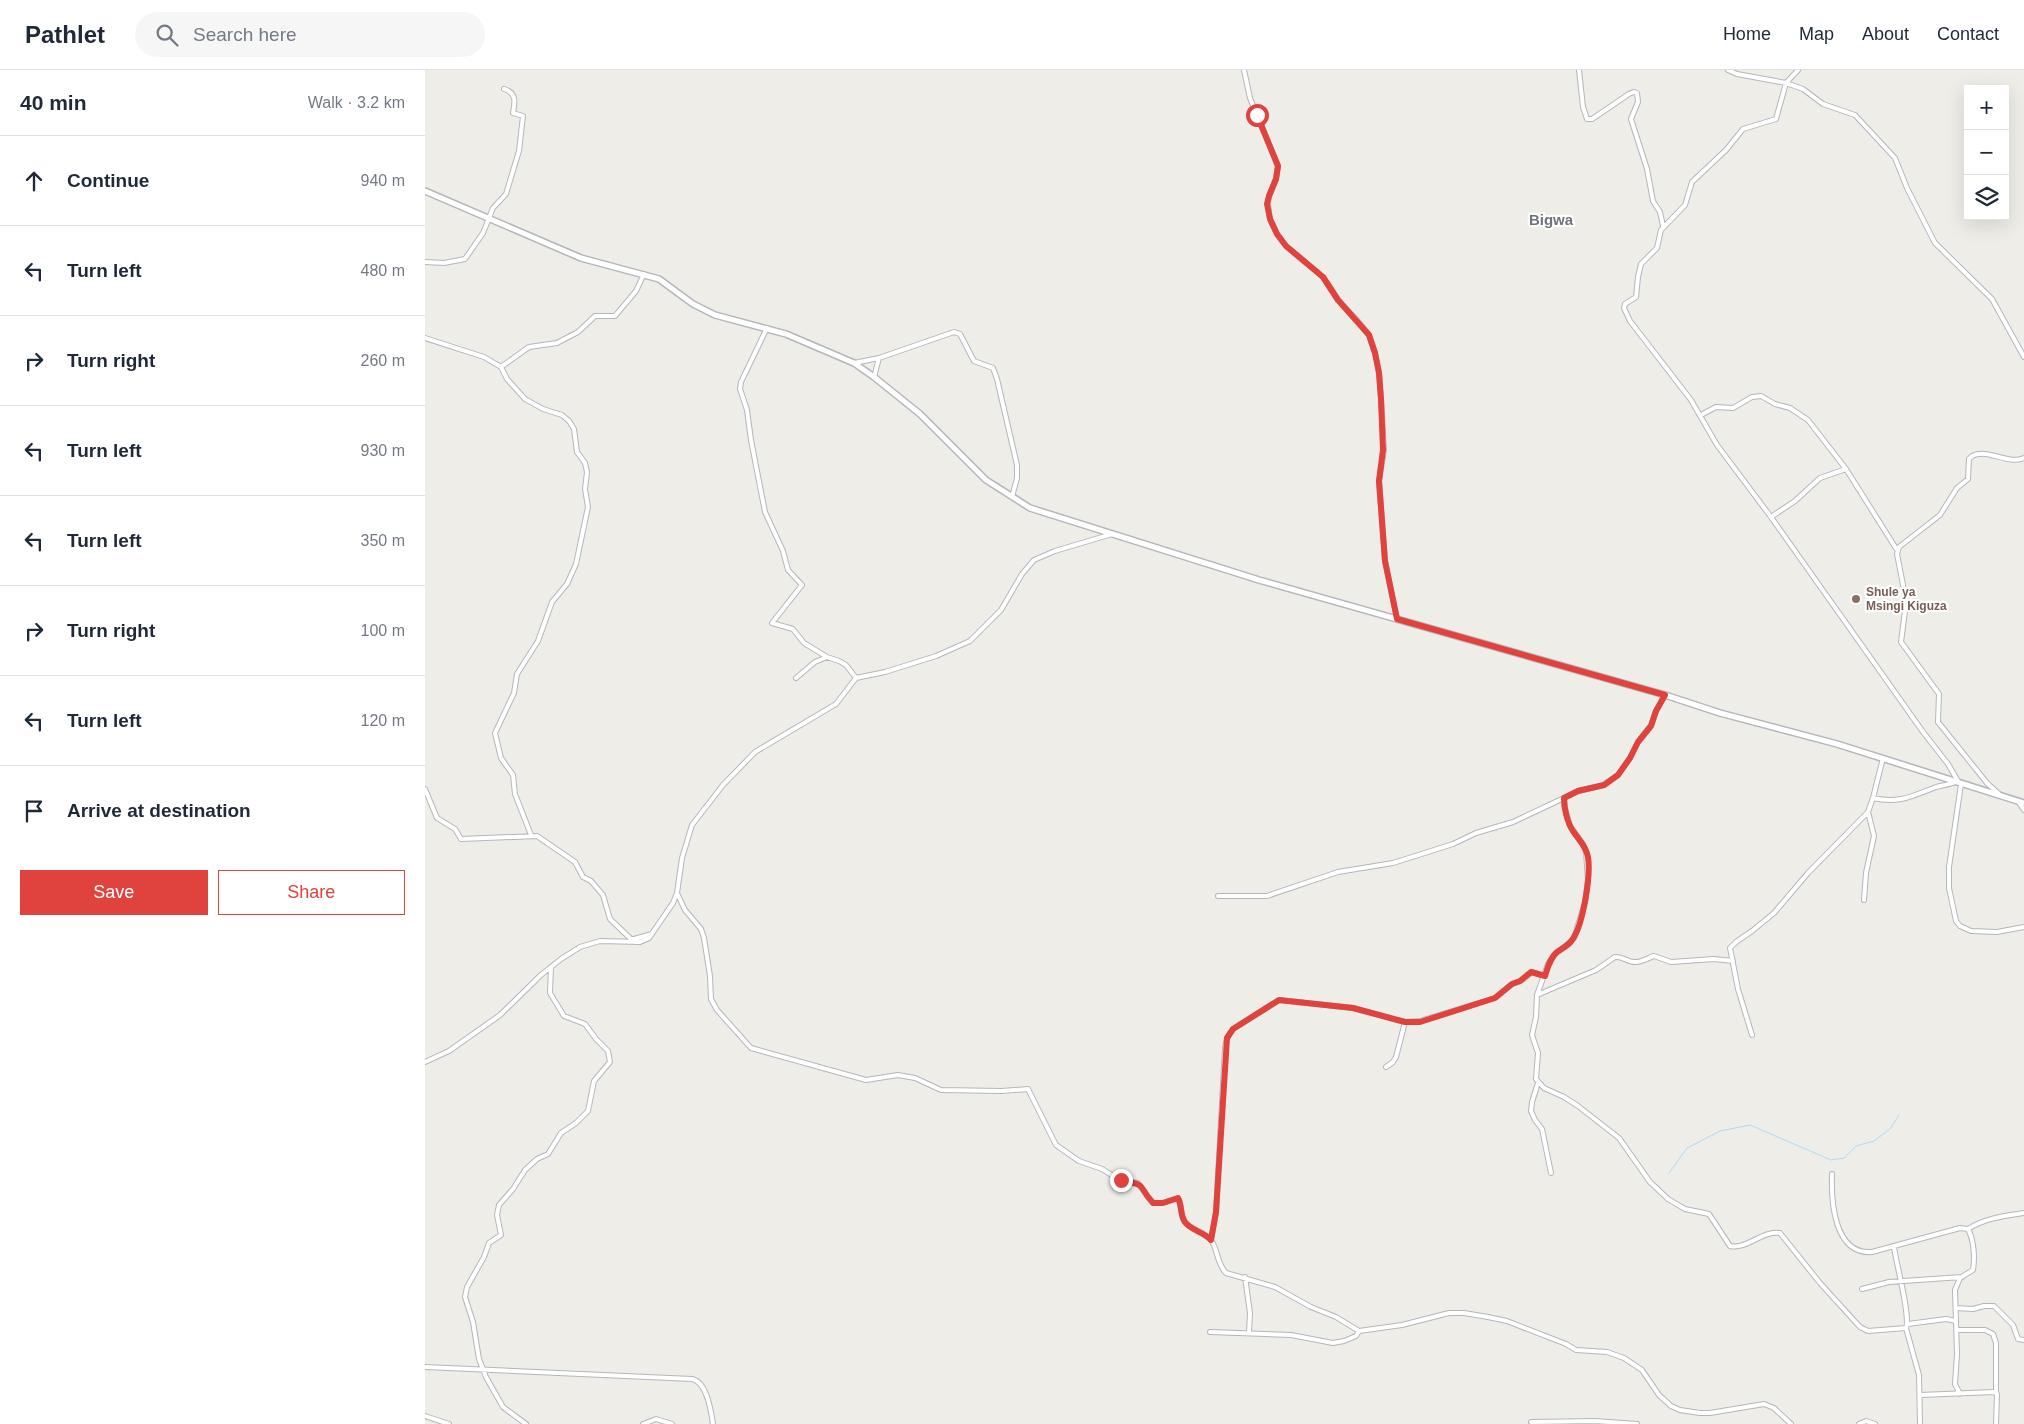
<!DOCTYPE html>
<meta charset="utf-8">
<style>
:root{--surface:#fff;--page:#f6f6f7;--text:#1f2937;--muted:#747a83;--line:#e0e1e3;--accent:#e0433d}
body{margin:0;font-family:Arial,sans-serif;background:var(--page);color:var(--text)}
.controls{position:absolute;right:15px;top:15px;display:grid;overflow:hidden;border-radius:0px;box-shadow:0 5px 20px #0002}
.controls button{width:45px;height:45px;display:grid;place-items:center;padding:0;border:0;border-bottom:1px solid var(--line);background:var(--surface);color:var(--text);font:25px sans-serif}
.stop{position:absolute;width:15px;height:15px;margin:-11px;border:4px solid #e0433d;border-radius:50%;background:#fff}
.stop.end{background:#e0433d;border-color:#fff;box-shadow:0 1px 5px #0008}
.list{margin:0;padding:0;list-style:none}
h2{display:flex;justify-content:space-between;align-items:center;height:65px;margin:0;padding:0 20px;font-size:21px}
h2 small{font-size:16px;font-weight:400;color:var(--muted)}
.list li{display:grid;grid-template-columns:32px 1fr auto;gap:15px;align-items:center;box-sizing:border-box;height:90px;padding:0 20px;border-top:1px solid var(--line)}
.list b{display:block;font-size:19px;white-space:nowrap}
.list em{font-size:16px;font-style:normal;color:var(--muted)}
.actions{display:flex;gap:10px;padding:15px 20px}
.actions a{flex:1;padding:11px 0;border:1px solid var(--accent);border-radius:0px;text-align:center;font-size:18px;color:var(--accent)}
.actions .main{background:var(--accent);color:#fff}
.icon{flex:none;width:28px;height:28px;fill:none;stroke:currentColor;stroke-width:2;stroke-linecap:round;stroke-linejoin:round}
.map{position:relative;flex:none;width:1599px;height:1354px;overflow:hidden}
header{display:flex;align-items:center;gap:30px;box-sizing:border-box;height:70px;padding:0 25px;background:var(--surface);border-bottom:1px solid var(--line)}
header strong{font-size:24px}
nav{display:flex;gap:28px;margin-inline-start:auto;font-size:18px}
.search{width:350px;height:45px;background:var(--page);display:flex;align-items:center;gap:12px;box-sizing:border-box;padding:0 18px;border-radius:28px;color:var(--muted);font-size:19px}
main{display:flex}
aside{flex:1;background:var(--surface)}
.map>svg:first-child{display:block}
.lines{fill:none;stroke-linecap:round;stroke-linejoin:round}
.stream{stroke:#acdbfa;stroke-width:1}
.street-casing{stroke:#b4b7ba;stroke-width:6}
.secondary-casing{stroke:#b3b6ba;stroke-width:8}
.street{stroke:#fff;stroke-width:4}
.secondary{stroke:#fff;stroke-width:5}
.route{stroke:#e0433d;stroke-width:6}
.education-dot{fill:#8d6e63;stroke:#fff;stroke-width:2}
.labels{text-anchor:middle;dominant-baseline:central;stroke-width:4.5;stroke-linejoin:round;paint-order:stroke}
.education-label{font-size:12px;font-weight:bold;fill:#785e54;stroke:#fff;text-anchor:start}
.quarter-label{font-size:15px;font-weight:bold;fill:#6f7478;stroke:#fff}
</style>
<header>
<strong>Pathlet</strong>
<div class="search"><svg class="icon" aria-label="search" viewBox="0 0 24 24"><circle cx="10" cy="10" r="6"/><path d="M15 15l6 6"/></svg>Search here</div>
<nav><a>Home</a><a>Map</a><a>About</a><a>Contact</a></nav>
</header>
<main>
<aside>
<h2>40 min<small>Walk · 3.2 km</small></h2>
<ul class="list">
<li><svg class="icon" aria-label="ahead" viewBox="0 0 24 24"><path d="M12 20V5M6 11l6-6 6 6"/></svg><div><b>Continue</b></div><em>940 m</em></li>
<li><svg class="icon" aria-label="left" viewBox="0 0 24 24"><path d="M17 20v-9H6M10 6l-5 5 5 5"/></svg><div><b>Turn left</b></div><em>480 m</em></li>
<li><svg class="icon" aria-label="right" viewBox="0 0 24 24"><path d="M7 20v-9h11M14 6l5 5-5 5"/></svg><div><b>Turn right</b></div><em>260 m</em></li>
<li><svg class="icon" aria-label="left" viewBox="0 0 24 24"><path d="M17 20v-9H6M10 6l-5 5 5 5"/></svg><div><b>Turn left</b></div><em>930 m</em></li>
<li><svg class="icon" aria-label="left" viewBox="0 0 24 24"><path d="M17 20v-9H6M10 6l-5 5 5 5"/></svg><div><b>Turn left</b></div><em>350 m</em></li>
<li><svg class="icon" aria-label="right" viewBox="0 0 24 24"><path d="M7 20v-9h11M14 6l5 5-5 5"/></svg><div><b>Turn right</b></div><em>100 m</em></li>
<li><svg class="icon" aria-label="left" viewBox="0 0 24 24"><path d="M17 20v-9H6M10 6l-5 5 5 5"/></svg><div><b>Turn left</b></div><em>120 m</em></li>
<li><svg class="icon" aria-label="arrive" viewBox="0 0 24 24"><path d="M6 21V4h12l-3 4 3 4H6"/></svg><div><b>Arrive at destination</b></div></li>
</ul>
<div class="actions"><a class="main">Save</a><a>Share</a></div>
</aside>
<div class="map">
<svg width="1599" height="1354" viewBox="0 0 1599 1354">
<rect width="100%" height="100%" fill="#efede7"/>
<g class="lines">
<path class="stream" d="M1244,1103L1262,1078L1295,1061L1325,1055L1406,1090L1419,1088L1431,1076L1449,1071L1465,1059L1474,1045"/>
<defs>
<path id="street" d="M819,0L825,28L853,96L851,109L844,126L843,134L845,149L852,164L861,176L898,207L913,230L931,249L944,265L950,283L954,303L956,329L959,380L954,411L960,491L972,549
M1154,0L1158,37L1162,49H1167L1204,24L1209,22L1212,23L1213,32L1206,49L1222,99L1228,131L1235,142L1238,156
M1303,0L1312,4L1361,13L1378,19L1398,34L1430,45L1470,88L1482,118L1510,173L1567,229L1599,287
M1373,0L1361,13L1351,49L1318,59L1301,80L1267,112L1260,135L1236,160L1232,178L1216,194L1213,207L1211,227L1200,234L1199,238L1205,251L1266,330L1292,375L1346,447L1498,662L1523,694L1534,713
M0,192L19,193L40,189L58,163L68,138L81,124L94,81L98,46L88,43C90,32 92,23 79,19
M342,258L316,312L315,319L322,340L326,370L340,442L358,481L363,500L377,515L347,553L368,559L379,573L402,587L414,591L421,595L431,608
M0,268L59,287L76,297L104,277L132,273L153,262L170,246H190L211,221L219,204
M429,293L454,288L529,262L535,264L549,291L568,298L572,309L592,395V408L587,427
M76,297L82,309L100,329L118,339L137,345L144,351L149,359L152,382L160,393L162,402L160,419L163,437L151,494L142,514L127,532L113,571L92,604L89,623L70,663L76,688L88,705L90,724L106,765
M449,307L454,288
M1276,345L1291,337L1308,338L1327,327L1336,326L1350,334L1365,338L1383,350L1421,399L1472,480
M1346,447L1370,431L1395,408L1421,399
M371,608L390,592L402,587
M1240,625L1231,641L1226,655L1213,672L1205,688L1193,705L1179,715L1153,721L1139,728L1140,738L1145,756L1158,774L1161,781L1163,810L1160,833L1149,868L1144,874L1130,884L1123,894L1112,925L1111,947L1107,965L1113,983L1111,1009L1119,1018L1139,1027L1153,1036L1194,1068L1225,1112L1243,1129L1260,1139L1284,1144L1305,1176C1322,1180 1337,1160 1355,1163L1395,1213L1435,1257L1443,1261L1481,1258
M1536,714L1524,797V818L1531,851L1535,856L1546,861L1572,862L1599,857
M0,719L12,748L30,759L36,769L112,766L150,792L158,807L166,811L178,825L185,849L206,869H209L227,864
M1574,724L1562,713L1513,652L1514,624L1476,572L1480,541V525L1472,484L1474,477L1515,445L1532,418L1543,409L1544,389L1547,386C1564,378 1581,395 1599,388
M1448,728C1474,734 1487,726 1511,717C1517,715 1524,715 1530,712
M1593,731L1599,740
M252,823L260,840L276,859L279,868L285,906L286,929L292,940L326,978L441,1010L473,1005L490,1008L516,1020L576,1021L603,1019L631,1075L654,1091L677,1099L693,1109L713,1113L728,1133H737L753,1128C757,1135 755,1144 759,1151C765,1160 779,1161 786,1170C793,1180 792,1194 801,1203L850,1217L886,1237L911,1247L934,1261L977,1255L1024,1243H1039L1063,1247L1082,1251L1141,1274L1151,1280L1182,1282L1199,1288L1217,1300L1234,1325L1246,1336L1255,1340L1275,1343H1285L1339,1334L1349,1338L1366,1354
M793,826H842L913,802L968,793L1028,774L1051,763L1088,752L1139,728
M1439,830L1441,803L1449,766L1443,742
M1112,925L1171,900L1190,887C1198,886 1202,892 1209,892C1217,893 1222,888 1229,886L1246,892L1289,889L1308,891
M1327,965L1313,919L1305,878L1311,872L1327,861L1349,843L1383,803L1443,742L1448,728L1458,688
M0,992L24,981L75,945L116,905L136,889L155,877L175,871L215,872L224,868L248,833L252,823L257,788L267,755L298,715L330,682L411,634L431,608L460,602L511,586L545,571L576,540L597,504L609,490L630,481L687,464
M961,997L968,992L971,987L980,952
M1113,1013L1107,1032L1106,1041L1110,1050L1117,1059L1126,1103
M1407,1104C1406,1131 1409,1185 1447,1182L1535,1158L1543,1159C1549,1170 1550,1188 1548,1200L1535,1208L1530,1220L1532,1284L1530,1314L1535,1324
M1543,1159C1560,1148 1579,1146 1599,1143
M786,1170L791,1142L800,978L802,968L808,959L854,930L928,938L980,952L995,951L1070,928L1087,914L1096,911L1107,902L1120,906
M1469,1177C1471,1193 1486,1247 1481,1258L1494,1305L1495,1354
M820,1207L825,1243L824,1262
M1437,1219L1464,1212L1537,1207
M1531,1238L1548,1239L1559,1236H1569L1588,1255L1593,1269L1599,1270
M1483,1254L1521,1249L1531,1251
M1532,1260H1560L1568,1264L1571,1273V1323
M785,1262L866,1265L908,1273L919,1271L931,1266L934,1261
M0,1297L267,1309C282,1312 286,1341 288,1354
M1495,1325L1569,1322L1572,1324L1571,1354
M0,1346L24,1354
M1106,1352L1170,1351L1212,1354
M101,1354L78,1337L61,1307L54,1289L48,1252L40,1227L42,1217L59,1187L64,1173L76,1165L72,1145L74,1135L88,1119L100,1100L112,1089L123,1084L136,1063L151,1053L163,1041L169,1011L185,992L183,981L171,969L160,954L139,946L125,923L126,897
M218,1354L231,1349L247,1354
M1434,1354L1441,1351L1450,1354"/>
<path id="secondary" d="M0,121L156,188L234,209L268,234L290,245L361,264L429,293L449,307L495,344L561,410L605,438L834,510L1240,625L1295,643L1412,674L1599,733"/>
</defs>
<use href="#street" class="street-casing"/>
<use href="#secondary" class="secondary-casing"/>
<use href="#street" class="street"/>
<use href="#secondary" class="secondary"/>
</g>
<g class="lines">
<path class="route" d="M696,1110C725,1116 711,1115 728,1133H738L753,1128C757,1135 755,1145 760,1152C765,1160 779,1162 786,1170L791,1142L802,968L808,959L854,930L928,938L980,952H995L1070,928L1087,914L1095,911L1106,902L1120,906C1123,897 1125,888 1132,882C1137,878 1143,876 1147,870C1158,856 1166,805 1163,787C1161,776 1154,770 1148,761C1142,752 1139,738 1139,728L1153,721L1179,715L1193,705L1205,688L1213,672L1226,656L1231,641L1240,625L972,549L960,491L954,411L958,380L956,329L954,303L950,283L944,265L913,230L898,207L861,176L852,164L845,149L842,134L844,126L851,109L853,96L832,45"/>
</g>
<circle class="education-dot" cx="1431" cy="529" r="5"/>
<g class="labels">
<g class="education-label">
<text x="1441" y="522">Shule ya<tspan x="1441" dy="14">Msingi Kiguza</tspan></text>
</g>
<g class="quarter-label">
<text x="1126" y="149">Bigwa</text>
</g>
</g>
</svg>
<div class="controls">
<button>+</button>
<button>−</button>
<button><svg class="icon" aria-label="layers" viewBox="0 0 24 24"><path d="M12 4l9 5-9 5-9-5zM3 14l9 5 9-5"/></svg></button>
</div>
<div class="stop" style="left:832px;top:45px"></div>
<div class="stop end" style="left:696px;top:1110px"></div>
</div>
</main>
